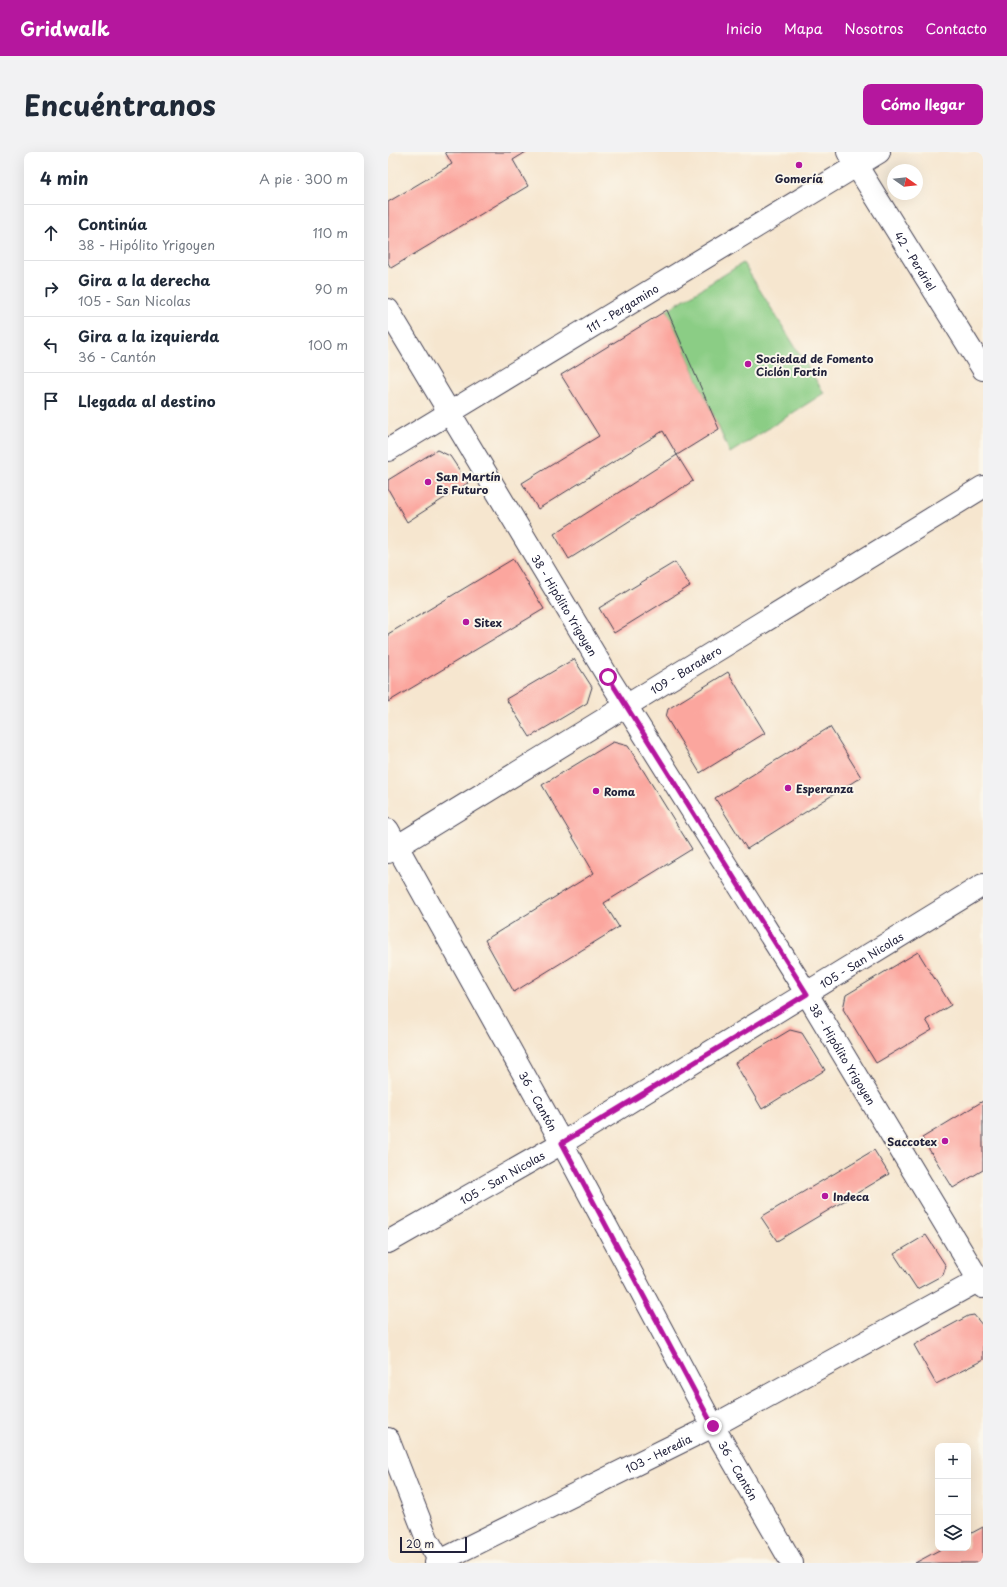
<!DOCTYPE html>
<html lang="es">
<meta charset="utf-8">
<style>
:root{--surface:#fff;--page:#f2f2f3;--text:#1f2937;--muted:#747a83;--line:#e0e1e3;--accent:#b5179e}
body{margin:0;font-family:"Playpen Sans",sans-serif;background:var(--page);color:var(--text)}
.controls{position:absolute;right:12px;bottom:12px;display:grid;overflow:hidden;border-radius:8px;box-shadow:0 4px 16px #0002}
.controls button{width:36px;height:36px;display:grid;place-items:center;padding:0;border:0;border-bottom:1px solid var(--line);background:var(--surface);color:var(--text);font:20px sans-serif}
.compass{position:absolute;left:499px;top:12px;width:36px;height:36px;border-radius:50%;background:var(--surface);box-shadow:0 4px 16px #0002;rotate:104deg}
.scale{position:absolute;left:12px;bottom:10px;width:67px;box-sizing:border-box;padding-left:4px;border:2px solid #22223b;border-top:0;font-size:11px;line-height:14px;white-space:nowrap;color:#22223b;-webkit-text-stroke:3px #fbf7ec;paint-order:stroke}
.stop{position:absolute;width:12px;height:12px;margin:-9px;border:3px solid #b5179e;border-radius:50%;background:#fff}
.stop.end{background:#b5179e;border-color:#fff;box-shadow:0 1px 4px #0008}
.list{margin:0;padding:0;list-style:none}
h2{display:flex;justify-content:space-between;align-items:center;height:52px;margin:0;padding:0 16px;font-size:17px}
h2 small{font-size:13px;font-weight:400;color:var(--muted)}
.list li{display:grid;grid-template-columns:26px 1fr auto;gap:12px;align-items:center;box-sizing:border-box;height:56px;padding:0 16px;border-top:1px solid var(--line)}
.list b{display:block;font-size:15px;white-space:nowrap}
.list p{margin:0;font-size:13px;white-space:nowrap;color:var(--muted)}
.list em{font-size:13px;font-style:normal;color:var(--muted)}
.icon{flex:none;width:22px;height:22px;fill:none;stroke:currentColor;stroke-width:2;stroke-linecap:round;stroke-linejoin:round}
.map{position:relative;flex:none;width:595px;height:1411px;overflow:hidden;border-radius:8px}
header{display:flex;align-items:center;gap:24px;box-sizing:border-box;height:56px;padding:0 20px;background:var(--accent);color:#fff}
header strong{font-size:19px}
nav{display:flex;gap:22px;margin-inline-start:auto;font-size:14px}
.intro{display:flex;align-items:center;justify-content:space-between;box-sizing:border-box;height:96px;padding:0 24px}
h1{margin:0;font-size:28px}
.button{padding:10px 18px;border-radius:8px;background:var(--accent);color:#fff;font-size:14px;font-weight:700}
main{display:flex;gap:24px;padding:0 24px}
aside{flex:1;background:var(--surface);border-radius:8px;box-shadow:0 4px 16px #0002}
.map>svg:first-child{display:block}
.pitch{fill:#8bcd85;stroke:#567860}
.building{fill:#fba69e}
.lines{fill:none;stroke-linecap:round;stroke-linejoin:round}
.minor-casing{stroke:#423f51;stroke-width:24}
.tertiary-casing{stroke:#423f51;stroke-width:24}
.minor{stroke:#fff;stroke-width:22}
.tertiary{stroke:#fff;stroke-width:22}
.route{stroke:#b5179e;stroke-width:5}
.poi-dot{fill:#b5179e;stroke:#fbf7ec;stroke-width:1.5}
.labels{text-anchor:middle;dominant-baseline:central;stroke-width:4;stroke-linejoin:round;paint-order:stroke}
.poi-label{font-size:11px;font-weight:bold;fill:#22223b;stroke:#fbf7ec;text-anchor:start}
.street-label{font-size:11px;fill:#22223b;stroke:#fbf7ec}
</style>
<header>
<strong>Gridwalk</strong>
<nav><a>Inicio</a><a>Mapa</a><a>Nosotros</a><a>Contacto</a></nav>
</header>
<div class="intro"><h1>Encuéntranos</h1><a class="button">Cómo llegar</a></div>
<main>
<aside>
<h2>4 min<small>A pie · 300 m</small></h2>
<ul class="list">
<li><svg class="icon" aria-label="ahead" viewBox="0 0 24 24"><path d="M12 20V5M6 11l6-6 6 6"/></svg><div><b>Continúa</b><p>38 - Hipólito Yrigoyen</p></div><em>110 m</em></li>
<li><svg class="icon" aria-label="right" viewBox="0 0 24 24"><path d="M7 20v-9h11M14 6l5 5-5 5"/></svg><div><b>Gira a la derecha</b><p>105 - San Nicolas</p></div><em>90 m</em></li>
<li><svg class="icon" aria-label="left" viewBox="0 0 24 24"><path d="M17 20v-9H6M10 6l-5 5 5 5"/></svg><div><b>Gira a la izquierda</b><p>36 - Cantón</p></div><em>100 m</em></li>
<li><svg class="icon" aria-label="arrive" viewBox="0 0 24 24"><path d="M6 21V4h12l-3 4 3 4H6"/></svg><div><b>Llegada al destino</b></div></li>
</ul>
</aside>
<div class="map">
<svg width="595" height="1411" viewBox="0 0 595 1411">
<rect width="100%" height="100%" fill="#fbf7ec"/>
<filter id="ink" filterUnits="userSpaceOnUse"><feTurbulence type="fractalNoise" baseFrequency=".025" numOctaves="2"/><feDisplacementMap in="SourceGraphic" scale="8" xChannelSelector="R" yChannelSelector="G"/><feConvolveMatrix kernelMatrix="1 2 1 2 8 2 1 2 1" color-interpolation-filters="sRGB"/></filter>
<filter id="wash" filterUnits="userSpaceOnUse"><feTurbulence type="fractalNoise" baseFrequency=".012" numOctaves="4" result="noise"/><feDisplacementMap in="SourceGraphic" scale="16" xChannelSelector="R" yChannelSelector="G"/><feGaussianBlur stdDeviation="0.9" result="paint"/><feColorMatrix in="noise" values="0 0 0 0 0 0 0 0 0 0 0 0 0 0 0 0 0 1.4 0 .05"/><feComposite in="paint" operator="in"/></filter>
<g filter="url(#wash)">
<rect width="100%" height="100%" fill="#f6e6cf"/>
<path class="pitch" d="M355,111L436,241L342,301L279,158Z"/>
<g id="blocks">
<path class="building" d="M57,0H138L125,8L140,34L3,116L0,111V50L64,12Z
M279,158L331,277L289,303L275,279L150,357L134,331L211,284L173,223Z
M49,298L62,304L80,331L19,370L0,337V328Z
M289,303L305,329L181,407L166,382Z
M125,407L156,457L0,550V482Z
M287,410L302,434L226,481L211,456Z
M186,507L204,535L199,551L142,585L118,547Z
M340,520L377,581L312,621L278,565L280,557Z
M442,575L473,625L359,697L327,646Z
M225,590L240,594L304,697L216,751L231,775L126,840L97,788L206,721L154,633Z
M530,800L563,853L538,868L544,878L488,911L455,857L458,843Z
M402,878L414,881L437,918L374,957L347,911Z
M595,949V1018L565,1036L534,986Z
M486,998L501,1022L389,1089L373,1065Z
M538,1083L558,1114L555,1123L529,1137L506,1102Z
M586,1163L595,1174V1208L548,1232L526,1193L580,1164Z
M595,1375V1408L593,1409L590,1411H527L555,1396H580V1383Z"/>
</g>
</g>
<g filter="url(#ink)">
<use href="#blocks" fill-opacity="0" stroke="#423f51" stroke-width="1"/>
<g class="lines">
<defs>
<g id="minor">
<path id="s1" d="M0,298L491,0"/>
<path id="s2" d="M0,678L174,991L325,1274L404,1411"/>
<path id="s3" d="M0,700L595,335"/>
<path id="s4" d="M0,1090L174,991L595,733"/>
<path d="M0,1287L39,1387L53,1411"/>
<path id="s5" d="M48,1411L325,1274L595,1126"/>
</g>
<g id="tertiary">
<path id="s6" d="M460,0L595,217"/>
<path id="s7" d="M0,158L220,525L419,842L595,1135"/>
</g>
</defs>
<use href="#minor" class="minor-casing"/>
<use href="#tertiary" class="tertiary-casing"/>
<use href="#minor" class="minor"/>
<use href="#tertiary" class="tertiary"/>
</g>
</g>
<g class="lines" filter="url(#ink)">
<path class="route" d="M220,525L419,842L174,991L325,1274"/>
</g>
<g class="poi-dot">
<circle cx="411" cy="13" r="4"/>
<circle cx="360" cy="212" r="4"/>
<circle cx="40" cy="330" r="4"/>
<circle cx="78" cy="470" r="4"/>
<circle cx="400" cy="636" r="4"/>
<circle cx="208" cy="639" r="4"/>
<circle cx="557" cy="989" r="4"/>
<circle cx="437" cy="1044" r="4"/>
</g>
<g class="labels">
<g class="poi-label">
<text x="411" y="26" text-anchor="middle">Gomería</text>
<text x="368" y="206">Sociedad de Fomento<tspan x="368" dy="13">Ciclón Fortin</tspan></text>
<text x="48" y="324">San Martín<tspan x="48" dy="13">Es Futuro</tspan></text>
<text x="86" y="470">Sitex</text>
<text x="408" y="636">Esperanza</text>
<text x="216" y="639">Roma</text>
<text x="549" y="989" text-anchor="end">Saccotex</text>
<text x="445" y="1044">Indeca</text>
</g>
<g class="street-label">
<text stroke="none"><textPath href="#s6" startOffset="128">42 - Perdriel</textPath></text>
<text stroke="none"><textPath href="#s1" startOffset="274">111 - Pergamino</textPath></text>
<text stroke="none"><textPath href="#s7" startOffset="344">38 - Hipólito Yrigoyen</textPath></text>
<text stroke="none"><textPath href="#s3" startOffset="349">109 - Baradero</textPath></text>
<text stroke="none"><textPath href="#s4" startOffset="551">105 - San Nicolas</textPath></text>
<text stroke="none"><textPath href="#s7" startOffset="872">38 - Hipólito Yrigoyen</textPath></text>
<text stroke="none"><textPath href="#s2" startOffset="310">36 - Cantón</textPath></text>
<text stroke="none"><textPath href="#s4" startOffset="131">105 - San Nicolas</textPath></text>
<text stroke="none"><textPath href="#s5" startOffset="248">103 - Heredia</textPath></text>
<text stroke="none"><textPath href="#s2" startOffset="730">36 - Cantón</textPath></text>
</g>
</g>
</svg>
<div class="controls">
<button>+</button>
<button>−</button>
<button><svg class="icon" aria-label="layers" viewBox="0 0 24 24"><path d="M12 4l9 5-9 5-9-5zM3 14l9 5 9-5"/></svg></button>
</div>
<svg class="compass" viewBox="-18 -18 36 36"><path d="M0-13l5 13h-10z" fill="#e53935"/><path d="M0 13l5-13h-10z" fill="#747a83"/></svg>
<div class="scale">20 m</div>
<div class="stop" style="left:220px;top:525px"></div>
<div class="stop end" style="left:325px;top:1274px"></div>
</div>
</main>
